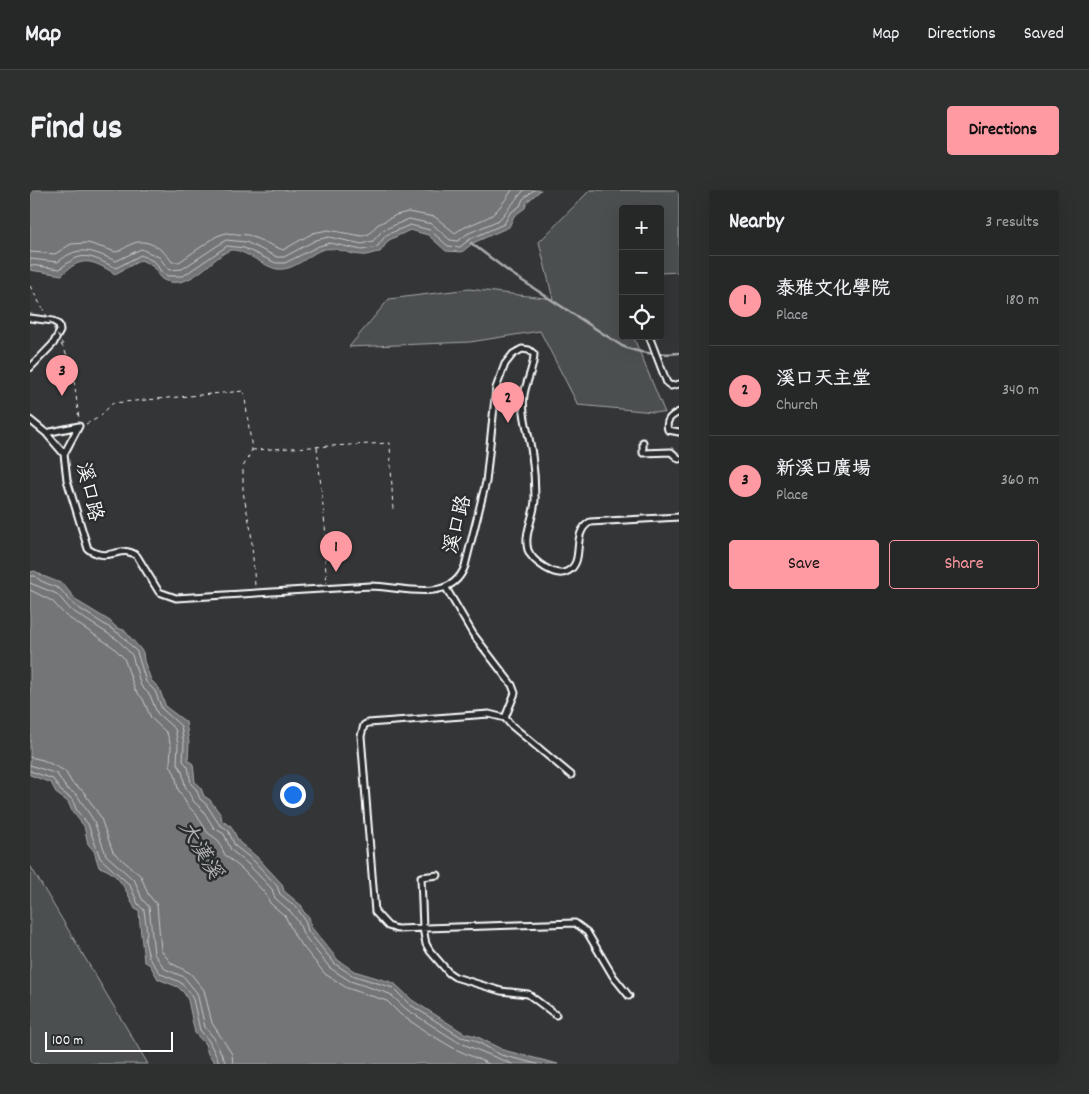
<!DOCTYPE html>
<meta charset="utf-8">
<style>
:root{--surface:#262828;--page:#2e3030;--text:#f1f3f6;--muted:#a4a6a8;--line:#424445;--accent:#ff9aa2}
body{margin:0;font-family:Dekko,"LXGW WenKai TC",sans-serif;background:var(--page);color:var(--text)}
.controls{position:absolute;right:15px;top:15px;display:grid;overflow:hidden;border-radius:5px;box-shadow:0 5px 20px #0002}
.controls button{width:45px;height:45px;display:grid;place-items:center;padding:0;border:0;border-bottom:1px solid var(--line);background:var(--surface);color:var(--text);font:25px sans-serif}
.scale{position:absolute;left:15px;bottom:12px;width:128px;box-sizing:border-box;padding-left:5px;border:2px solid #fff;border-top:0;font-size:14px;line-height:18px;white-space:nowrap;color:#fff;-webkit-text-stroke:4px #2a2d2e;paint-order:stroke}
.you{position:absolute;left:262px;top:604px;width:18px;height:18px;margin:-12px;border:4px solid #fff;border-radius:50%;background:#1a73e8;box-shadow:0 0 0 8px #1a73e833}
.badge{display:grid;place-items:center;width:32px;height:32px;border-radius:50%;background:var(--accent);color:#111;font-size:16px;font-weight:700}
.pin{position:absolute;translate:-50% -41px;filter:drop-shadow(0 1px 2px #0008)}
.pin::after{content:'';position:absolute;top:26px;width:18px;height:15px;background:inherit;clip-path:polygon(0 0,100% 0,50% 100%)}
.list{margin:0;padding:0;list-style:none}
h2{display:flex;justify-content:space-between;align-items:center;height:65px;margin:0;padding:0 20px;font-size:21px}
h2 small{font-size:16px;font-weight:400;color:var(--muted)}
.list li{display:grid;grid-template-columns:32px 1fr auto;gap:15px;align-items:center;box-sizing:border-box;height:90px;padding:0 20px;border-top:1px solid var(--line)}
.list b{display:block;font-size:19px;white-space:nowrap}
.list p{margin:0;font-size:16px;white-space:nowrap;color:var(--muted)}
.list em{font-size:16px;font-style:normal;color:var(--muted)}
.actions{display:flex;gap:10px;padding:15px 20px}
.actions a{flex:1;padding:11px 0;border:1px solid var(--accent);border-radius:5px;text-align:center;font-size:18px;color:var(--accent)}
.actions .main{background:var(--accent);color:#111}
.icon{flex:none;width:28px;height:28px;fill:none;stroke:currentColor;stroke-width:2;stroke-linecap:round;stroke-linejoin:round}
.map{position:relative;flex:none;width:649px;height:874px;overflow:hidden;border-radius:5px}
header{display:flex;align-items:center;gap:30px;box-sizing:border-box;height:70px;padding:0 25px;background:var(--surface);border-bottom:1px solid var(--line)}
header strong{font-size:24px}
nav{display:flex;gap:28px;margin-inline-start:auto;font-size:18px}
.intro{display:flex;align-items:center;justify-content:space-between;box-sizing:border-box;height:120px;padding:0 30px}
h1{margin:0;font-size:35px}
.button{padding:12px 22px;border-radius:5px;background:var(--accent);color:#111;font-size:18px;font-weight:700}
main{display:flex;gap:30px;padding:0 30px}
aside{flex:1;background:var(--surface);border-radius:5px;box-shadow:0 5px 20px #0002}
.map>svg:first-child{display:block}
.green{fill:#4c4f50;stroke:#a6a7a8}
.water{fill:#737576;stroke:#abacad}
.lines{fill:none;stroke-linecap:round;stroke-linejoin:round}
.shore{stroke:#c7c8c8;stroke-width:1}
.stream{stroke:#abacad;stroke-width:2.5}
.lane-casing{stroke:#fff;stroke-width:9}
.path{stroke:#fff;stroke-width:1;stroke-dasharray:4 4;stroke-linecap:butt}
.lane{stroke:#2a2d2e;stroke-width:5}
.path-bridge{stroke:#fff;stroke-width:1;stroke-dasharray:4 4;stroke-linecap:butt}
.labels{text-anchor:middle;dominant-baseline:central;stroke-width:5;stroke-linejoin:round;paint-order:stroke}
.street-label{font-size:20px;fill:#fff;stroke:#2a2d2e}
.water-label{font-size:21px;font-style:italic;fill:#b2b3b4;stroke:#2a2d2e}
</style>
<header>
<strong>Map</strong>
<nav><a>Map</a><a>Directions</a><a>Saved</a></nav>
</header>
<div class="intro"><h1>Find us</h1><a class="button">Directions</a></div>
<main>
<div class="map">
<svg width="649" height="874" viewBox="0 0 649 874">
<rect width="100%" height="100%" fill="#333536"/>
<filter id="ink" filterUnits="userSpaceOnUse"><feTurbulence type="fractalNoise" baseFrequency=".02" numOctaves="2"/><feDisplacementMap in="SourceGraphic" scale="10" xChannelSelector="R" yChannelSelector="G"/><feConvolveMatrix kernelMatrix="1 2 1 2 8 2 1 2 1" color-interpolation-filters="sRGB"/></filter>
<g filter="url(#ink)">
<path class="green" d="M560,0H649V82L630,83V19H593V146H603L635,223L548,215L510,141L440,152L319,157L359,109L439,99L523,109L509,52Z
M0,676L1,677L118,874H0Z"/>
<path class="water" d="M0,0H511L497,12L495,18L484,26L479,37L443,53L432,62L416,61L398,45L380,40L359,50L350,62C344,62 337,66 332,65C318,65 305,55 291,60C277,66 264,81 247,79C234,77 209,55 198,61C180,70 161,99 136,91C127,88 127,80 121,75C118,73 114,72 111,70L85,84C63,70 51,65 32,85L0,80Z
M5,381L13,386L33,394L47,411L80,431L87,438L94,440L113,462L114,471L121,490L129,498L136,517L156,532L159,553L158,570L163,574L165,592L170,596L174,606L180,610L191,625L192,631L201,636L209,652L227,667L252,694L254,701L272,716L273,721L279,727L282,738L308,770L324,781L364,793L382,810L434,843L446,846L473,860L528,874H186L178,864L175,854L165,843L158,810L154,803L148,797L128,789L120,775L114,771C112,753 110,738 109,720L105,719C97,702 89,682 69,677L64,661L58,654L54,636L42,621L38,612L27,604L21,593L0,585V382Z"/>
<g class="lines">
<path class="shore" d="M0,62L25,64L41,54L58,53L86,62C93,60 98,55 104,53C119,48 135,61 142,72H149L187,46L196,43L218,45L253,60L283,43L298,40L332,46L339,44L347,35L366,25L378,22L405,27L425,43C436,35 450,32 462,25C469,19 477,8 482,0
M0,69L28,72C49,54 62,61 86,71L111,59L129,67L139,80L152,79L196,50L216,52L247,67H254L286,50L299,47L332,54L343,51L353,40L379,29L402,34L420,50L428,51L437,44L469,30L494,0
M0,75L30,79C53,59 60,66 86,78L111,65L125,72L132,83L138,86H153L197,56L214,58L246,73H255L289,56L300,53L332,60L347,57L356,45L380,35L400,40L418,56L430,57L440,49L474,34L480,23L490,16L493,9L504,0
M0,386H5L11,391L30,399L44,415L91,445L107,462L116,492L125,501L132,519L151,536L154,554L153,571L158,577L161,594L166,599L170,609L176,614L189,634L198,640L205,656L223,670L247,696L250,704L267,718L275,730L278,741L305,774L322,785L363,798L379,814L431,847L444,850L471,865L507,874
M0,393L27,404L41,420L88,450L102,465L111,496L120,505L127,523L145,539L148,555L147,573L152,581L155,596L164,612L172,619L184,638L194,644L201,660L218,674L242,699L245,708L261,722L269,733L273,744L300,778L320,791L360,804L376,819L428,852L482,874
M0,400L22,411L36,426L83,457L94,468L105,500L113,509L121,528L137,543L141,556L140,575L145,584L148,599L158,616L166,624L178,643L188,650L195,665L212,679L235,703L240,713L255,726L266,748L295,784L317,798L357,811L371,825L398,843L425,859L459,874
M0,567L13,570L35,581L42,593L53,601L70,626L83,662L111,686L118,704L127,715L131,760L141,773L160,783L174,800L182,833L202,864L203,874
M0,575L27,584L36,598L47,605L64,631L76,665L105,691L112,709L119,717L124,764L135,779L154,787L167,803L175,837L184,848L196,874
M0,581L23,589L31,601L42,609L47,621L58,634L70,668L100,695L108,714L114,720L117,742L115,751L119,768L131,784L150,792L158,801L163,809L170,840L179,851L190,874"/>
<path class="stream" d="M441,53L482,84L592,156C611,164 628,165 649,163"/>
<defs>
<path id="lane" d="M0,128L23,131L29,135L30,141L23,154L0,178
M619,146L637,193L641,196L649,194
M649,222C641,226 635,230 638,240L649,242
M0,230L16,243L34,264L37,290L58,359C80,374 90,353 107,366L129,402L146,408L340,396C372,396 421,415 435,376L456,292L466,198L475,174L483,164L492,159L499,160L504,164C504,178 496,191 494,205C491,224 500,246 502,265C504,279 505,293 505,307C506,324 493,343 498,360C502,371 526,389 538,381C556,371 540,344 560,332L649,327
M16,243L49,236
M613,252V263L641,262L649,269
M34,264L49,236
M416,398L443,444L482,495L485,503L475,528
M541,585L481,535L475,528L459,524L338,533L334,535L331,546L345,722L358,736L367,739L545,733L557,742L583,786L599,806
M408,685L391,687L393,738L396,754L400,761L419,783L425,787L471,801L498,804L526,825"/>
</defs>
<use href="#lane" class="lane-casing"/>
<path class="path" d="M31,154L42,174L49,229
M56,234L68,228L83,213L214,201L222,260L213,277V302L221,341L225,396
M287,257L297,356L295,371L297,393
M222,260L360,253L363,321"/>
<use href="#lane" class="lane"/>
<path class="path-bridge" d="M0,96L33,155"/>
</g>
</g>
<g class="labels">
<g class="street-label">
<text transform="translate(58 302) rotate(77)">溪口路</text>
<text transform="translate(429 335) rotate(-76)">溪口路</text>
</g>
<g class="water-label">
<text transform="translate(169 661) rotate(59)">大漢溪</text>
</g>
</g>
</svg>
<div class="controls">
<button>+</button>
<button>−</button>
<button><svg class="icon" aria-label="locate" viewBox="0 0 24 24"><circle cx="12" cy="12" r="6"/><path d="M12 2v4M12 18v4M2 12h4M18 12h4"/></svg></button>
</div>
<div class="scale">100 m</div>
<div class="you"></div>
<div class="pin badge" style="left:306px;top:382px">1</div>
<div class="pin badge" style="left:478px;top:233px">2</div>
<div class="pin badge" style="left:32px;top:206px">3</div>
</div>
<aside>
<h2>Nearby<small>3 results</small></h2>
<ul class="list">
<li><span class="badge">1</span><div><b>泰雅文化學院</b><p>Place</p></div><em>180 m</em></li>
<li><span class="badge">2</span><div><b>溪口天主堂</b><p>Church</p></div><em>340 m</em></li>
<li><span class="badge">3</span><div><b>新溪口廣場</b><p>Place</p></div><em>360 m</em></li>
</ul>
<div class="actions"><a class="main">Save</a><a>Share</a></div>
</aside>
</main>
